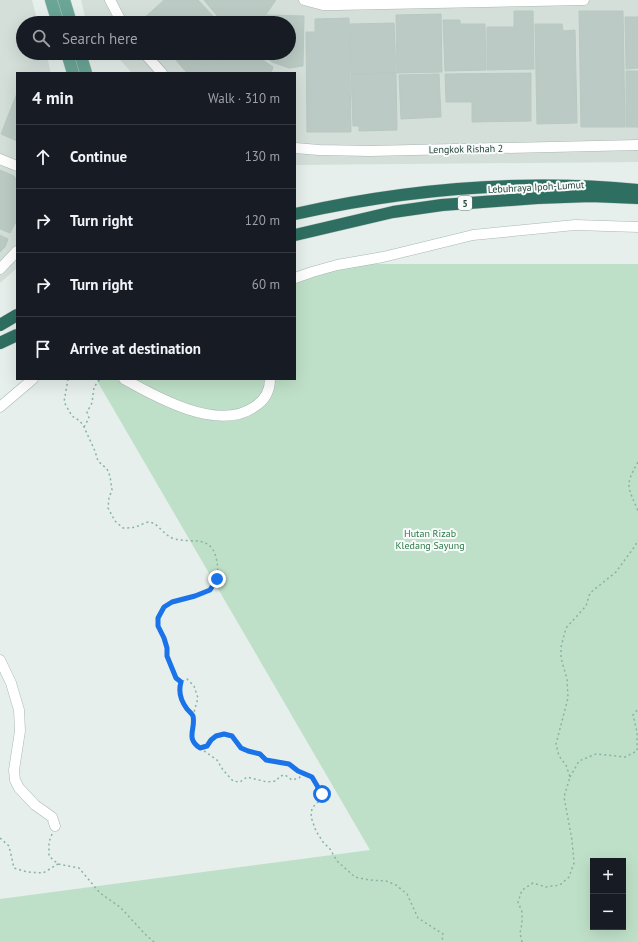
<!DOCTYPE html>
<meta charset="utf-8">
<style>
:root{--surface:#171b24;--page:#242831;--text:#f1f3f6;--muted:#9ea1a6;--line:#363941}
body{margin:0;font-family:"PT Sans",sans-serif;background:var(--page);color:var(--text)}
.controls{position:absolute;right:12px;bottom:12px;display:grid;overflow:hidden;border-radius:0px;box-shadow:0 4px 16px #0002}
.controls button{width:36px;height:36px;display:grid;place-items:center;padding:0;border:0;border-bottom:1px solid var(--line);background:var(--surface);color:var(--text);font:20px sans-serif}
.stop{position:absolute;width:12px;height:12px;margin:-9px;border:3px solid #1a73e8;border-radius:50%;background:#fff}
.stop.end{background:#1a73e8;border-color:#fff;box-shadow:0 1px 4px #0008}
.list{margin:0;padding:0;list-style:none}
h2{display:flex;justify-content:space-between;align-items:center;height:52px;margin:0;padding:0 16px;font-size:17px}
h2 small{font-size:13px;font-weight:400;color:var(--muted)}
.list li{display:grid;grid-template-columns:26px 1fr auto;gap:12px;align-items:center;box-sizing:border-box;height:64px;padding:0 16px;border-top:1px solid var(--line)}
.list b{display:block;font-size:15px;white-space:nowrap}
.list em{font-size:13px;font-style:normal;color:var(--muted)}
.icon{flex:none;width:22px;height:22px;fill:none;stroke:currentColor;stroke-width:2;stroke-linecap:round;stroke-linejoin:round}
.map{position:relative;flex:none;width:638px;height:942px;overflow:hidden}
.search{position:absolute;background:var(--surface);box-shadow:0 4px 16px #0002;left:16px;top:16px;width:280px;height:44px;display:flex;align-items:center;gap:10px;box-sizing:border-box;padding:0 14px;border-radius:22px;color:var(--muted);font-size:15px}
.panel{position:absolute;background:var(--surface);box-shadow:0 4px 16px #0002;left:16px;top:72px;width:280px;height:308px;border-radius:0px}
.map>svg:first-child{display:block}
.built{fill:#d4dfda}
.green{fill:#bfe0c8;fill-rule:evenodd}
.building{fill:#bbcac4;stroke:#b8c9c2}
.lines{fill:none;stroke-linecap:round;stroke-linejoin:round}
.minor-casing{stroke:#a8b8b2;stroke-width:11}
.major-casing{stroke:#c2cac8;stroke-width:13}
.highway-casing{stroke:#c2cac8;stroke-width:13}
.path{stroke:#86b3a5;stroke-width:1.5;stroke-dasharray:2 3;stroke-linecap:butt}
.minor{stroke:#fff;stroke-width:10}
.major{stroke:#6aa596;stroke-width:12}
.highway{stroke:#2f6f62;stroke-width:12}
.route{stroke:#1a73e8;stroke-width:5}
.labels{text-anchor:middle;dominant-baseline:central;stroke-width:4;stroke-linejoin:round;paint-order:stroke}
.shield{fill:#f7fbf9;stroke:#637a73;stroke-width:1}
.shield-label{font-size:9px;font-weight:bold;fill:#24423a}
.street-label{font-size:10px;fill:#24423a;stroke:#f7fbf9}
.park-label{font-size:10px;fill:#2d7a4b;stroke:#f7fbf9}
</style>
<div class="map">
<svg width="638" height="942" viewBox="0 0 638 942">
<rect width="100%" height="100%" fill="#e6efeb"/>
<path class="built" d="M0,0H32L38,23H23V53H46L51,73H17V268L0,283Z
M81,0H638V162L295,165V73H132L114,53H289V23H88L86,21Z"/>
<path class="green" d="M351,264H638V942H0V899L370,850L96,379H295V278ZM593,861H623V927H593Z"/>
<path class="building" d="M164,0H198L213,16L205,23H146L143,19Z
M204,0H276L260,23H223Z
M514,11H533L534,69L487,70V27H514Z
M579,11H623L625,127H581Z
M441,14L442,72L397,73L396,15Z
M266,15L304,16L303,66L289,68L272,62L260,53H289V23H261Z
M213,16L219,23H205Z
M625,17H638V68L626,69Z
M349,18L351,132H307L306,32H315V19Z
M443,20H460V24H485L486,70L445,71Z
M394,23L396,73L351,74L350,24Z
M535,24H562L563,31L575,30L577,123L537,124Z
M170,53H185L203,73H187Z
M185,53H232L210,73H203Z
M232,53H253L273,67L271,73H210Z
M626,71H638V127H626Z
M396,73L397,130L359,131V126H353L351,74Z
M531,73V121L472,122V102H446L445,74Z
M439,74L441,117L401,119L399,75Z
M17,93V141L1,134Z
M0,170L14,176L17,181V220L10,233L0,229Z
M0,235L8,239L5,247L0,252Z"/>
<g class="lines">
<defs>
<path id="minor" d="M110,0L122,23
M304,0L323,5H336L584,0
M144,53L162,73
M295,148L319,150L370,151L638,145
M0,159L17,166
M0,269L17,251
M295,278L312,272L337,265L383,257L473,235L575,225L638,227
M124,379C156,397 218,432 254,407C264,401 270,391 270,379
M0,407L33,379
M0,660L11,683L19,710L20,731L14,770L15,780L19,788L35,805L52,817L55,826"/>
<path id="major" d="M51,0L58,23
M64,0L71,23
M67,53L73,73
M80,53L86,73"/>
<path id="highway" d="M295,214C407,189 524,179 638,190
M295,235L393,212L442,205L537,198L591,196L638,198
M0,325L17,315
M0,343L17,335"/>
</defs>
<use href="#minor" class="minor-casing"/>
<use href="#major" class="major-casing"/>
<use href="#highway" class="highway-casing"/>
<path class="path" d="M68,379L64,402L72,416L80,421L84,427L95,451L98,461L107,469L110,476L112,490L109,498L108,508L115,521L123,528C128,528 133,528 138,526C141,525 146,522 149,522C158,523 163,534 172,538C191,545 212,532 217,562C218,567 218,575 216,580C205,604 166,591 158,618C156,625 162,631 164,638C166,644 166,650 167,656C168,665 174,676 181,682L187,679L194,686L198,698L193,716L192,737L195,744L200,748L207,746L211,740L217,736L224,734L232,736L241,748L248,751L260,755L266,760L289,764L298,771L312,777L322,794L319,801L312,808L311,817L316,831L323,842L330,849L337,861L355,877L369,880L386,881L396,885L407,894L418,918L443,934L442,942
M84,427L89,418L87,412L92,403L94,387L100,379
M638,462C624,487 628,486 638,511
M181,682C177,695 184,706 193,716
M200,748L217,760L223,770L233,781L240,782L247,777L267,782L276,781L280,776L285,775L292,780L299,778L303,774
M570,777L579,761L596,754L625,757L637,751V732L633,715L638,709
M52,834L49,842V856L58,864L79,868L100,893L120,907L145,934L154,942
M0,838L9,846L14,868L27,872L43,873L58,864
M522,942L520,933L522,923V912L518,902L522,890L533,883L546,887L560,885L569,877L574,863L572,840L564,797L570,777L566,765L559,756L556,744L568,698L567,679L561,658V647L566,628L586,606L590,593L616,572L635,546L638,540"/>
<use href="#minor" class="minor"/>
<use href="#major" class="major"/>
<use href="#highway" class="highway"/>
</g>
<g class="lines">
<path class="route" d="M217,579L210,590L195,596L172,602L164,607L158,618V626L164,638L167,648V656L176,678L181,682C178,692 181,701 187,709C189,711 192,714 193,716C196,729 185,738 200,748L207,746L211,740L216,736L224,734L232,736L241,748L248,751L260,754L266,760L289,764L298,771L312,777L322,794"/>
</g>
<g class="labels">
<rect class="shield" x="458" y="196" width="14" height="14" rx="3"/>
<g class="shield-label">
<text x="465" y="203">5</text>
</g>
<g class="street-label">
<text transform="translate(466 149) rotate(-1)">Lengkok Rishah 2</text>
<text transform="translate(536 187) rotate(-3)">Lebuhraya Ipoh-Lumut</text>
</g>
<g class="park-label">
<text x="430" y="533">Hutan Rizab<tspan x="430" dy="12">Kledang Sayung</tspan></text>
</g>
</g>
</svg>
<div class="controls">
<button>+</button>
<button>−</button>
</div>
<div class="stop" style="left:322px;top:794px"></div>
<div class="stop end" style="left:217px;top:579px"></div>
<div class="search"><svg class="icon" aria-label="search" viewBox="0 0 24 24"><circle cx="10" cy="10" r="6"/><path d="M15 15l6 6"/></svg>Search here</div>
<section class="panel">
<h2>4 min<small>Walk · 310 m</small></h2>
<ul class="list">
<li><svg class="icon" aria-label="ahead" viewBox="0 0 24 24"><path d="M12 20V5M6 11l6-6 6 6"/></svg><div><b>Continue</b></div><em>130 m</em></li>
<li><svg class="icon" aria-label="right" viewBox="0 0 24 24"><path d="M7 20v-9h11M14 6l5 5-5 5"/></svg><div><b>Turn right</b></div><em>120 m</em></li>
<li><svg class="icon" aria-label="right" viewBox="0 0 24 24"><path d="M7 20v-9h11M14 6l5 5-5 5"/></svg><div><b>Turn right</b></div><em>60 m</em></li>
<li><svg class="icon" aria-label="arrive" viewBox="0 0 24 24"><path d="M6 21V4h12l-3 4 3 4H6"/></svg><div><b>Arrive at destination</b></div></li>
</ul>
</section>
</div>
